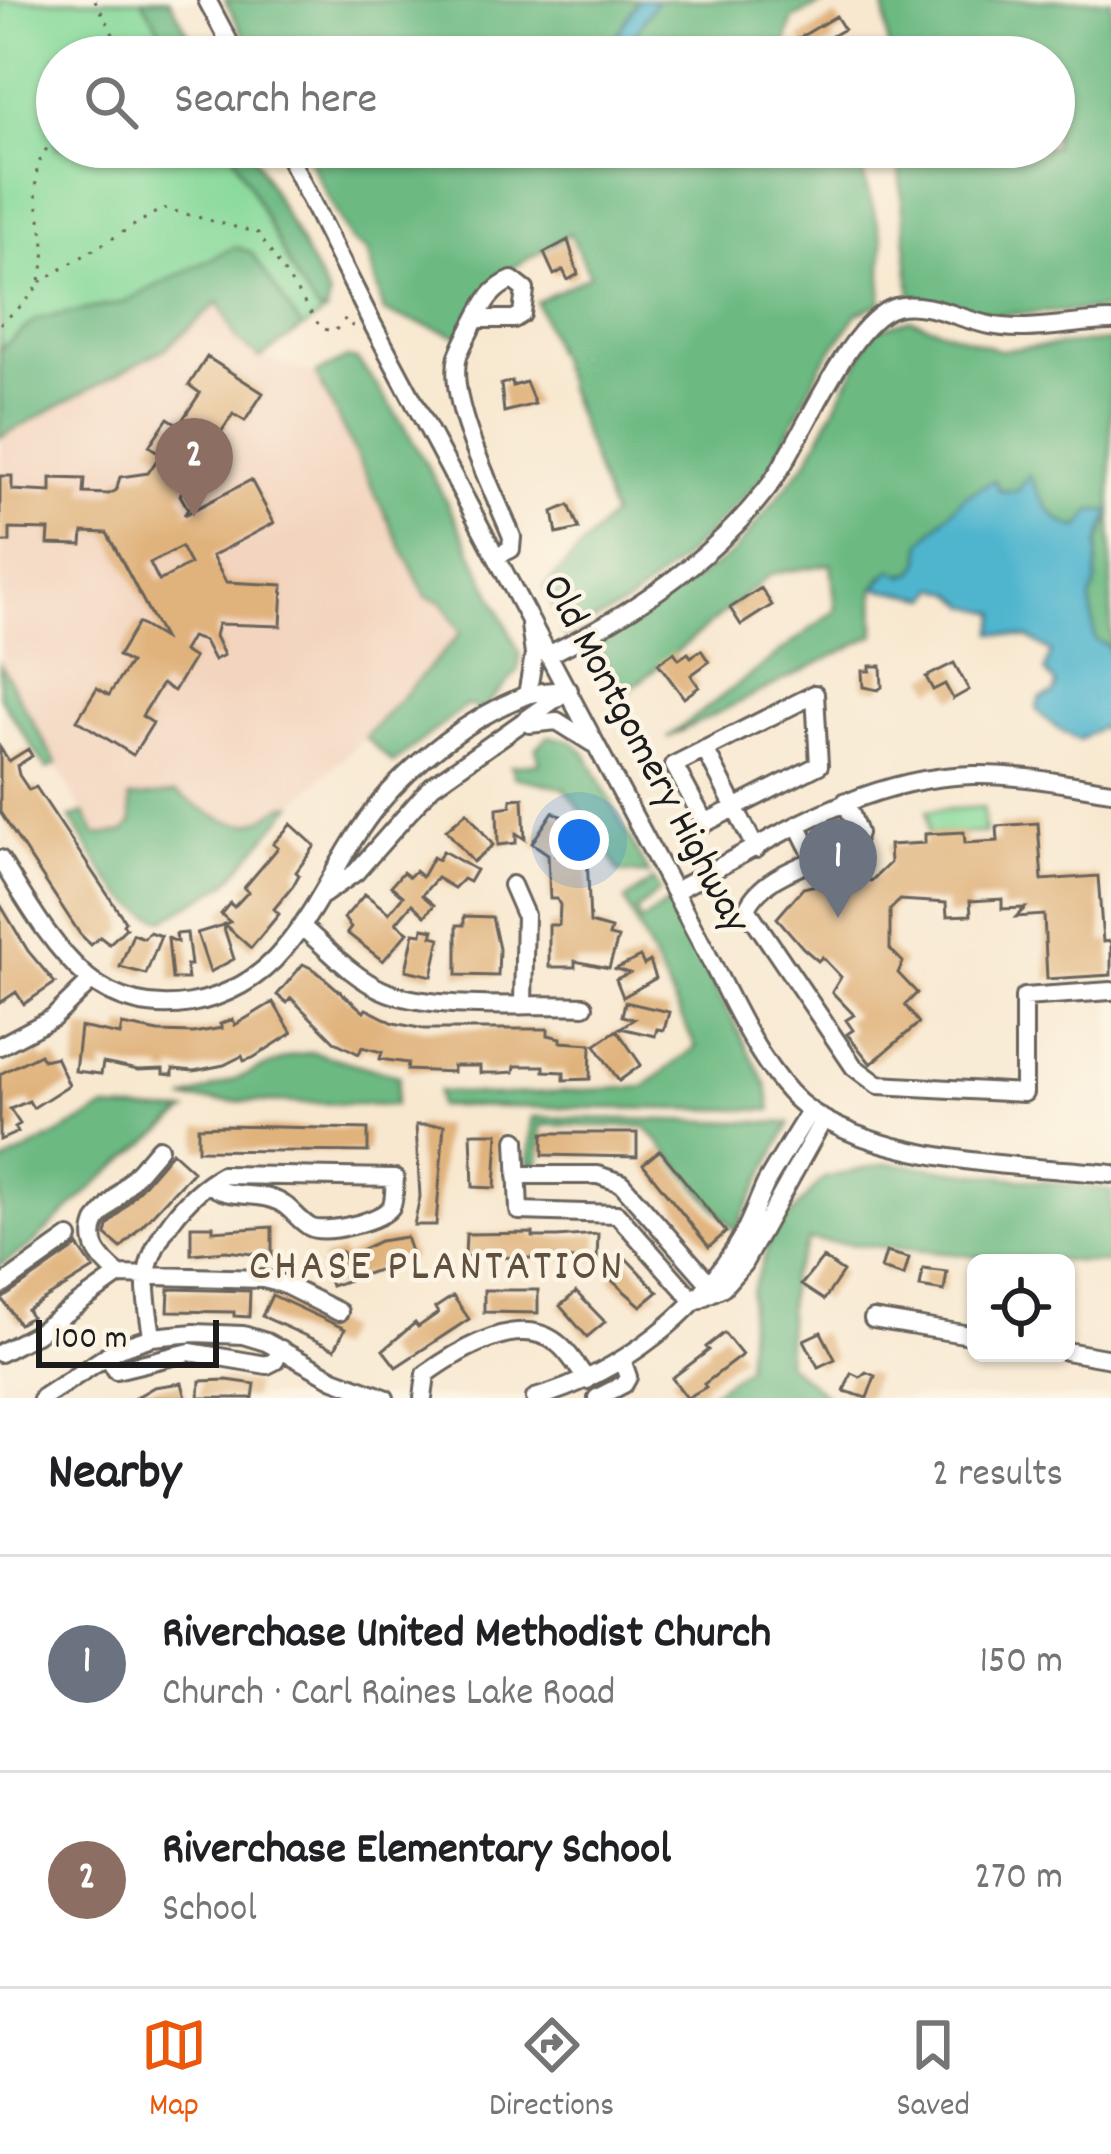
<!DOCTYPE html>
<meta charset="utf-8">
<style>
:root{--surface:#fff;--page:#f2f2f2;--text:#202124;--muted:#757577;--line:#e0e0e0;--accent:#ea580c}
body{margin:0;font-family:Dekko,sans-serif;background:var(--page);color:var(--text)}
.controls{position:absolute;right:36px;bottom:36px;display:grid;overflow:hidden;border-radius:18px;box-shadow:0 3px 9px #0004}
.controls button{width:108px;height:108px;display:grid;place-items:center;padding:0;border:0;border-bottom:3px solid var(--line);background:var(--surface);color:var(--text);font:60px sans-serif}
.scale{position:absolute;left:36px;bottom:30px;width:183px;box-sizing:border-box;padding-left:12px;border:6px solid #1c1c1c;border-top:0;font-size:33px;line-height:42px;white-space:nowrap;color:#1c1c1c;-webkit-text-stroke:9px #fcf5e5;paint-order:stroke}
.you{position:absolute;left:579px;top:840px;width:42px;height:42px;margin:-30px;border:9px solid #fff;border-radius:50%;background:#1a73e8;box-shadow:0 0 0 18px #1a73e833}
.badge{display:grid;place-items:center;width:78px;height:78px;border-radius:50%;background:var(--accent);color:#fff;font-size:39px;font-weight:700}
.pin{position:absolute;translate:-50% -99px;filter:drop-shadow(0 3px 6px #0008)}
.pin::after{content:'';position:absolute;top:63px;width:42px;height:36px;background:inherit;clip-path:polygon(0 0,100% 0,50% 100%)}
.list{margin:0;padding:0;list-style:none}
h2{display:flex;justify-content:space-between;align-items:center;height:156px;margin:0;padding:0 48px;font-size:51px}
h2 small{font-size:39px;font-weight:400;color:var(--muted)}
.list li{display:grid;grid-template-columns:78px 1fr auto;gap:36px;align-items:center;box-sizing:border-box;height:216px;padding:0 48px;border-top:3px solid var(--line)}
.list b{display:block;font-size:45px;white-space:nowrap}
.list p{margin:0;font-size:39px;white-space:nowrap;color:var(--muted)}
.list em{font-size:39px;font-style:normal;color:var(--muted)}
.icon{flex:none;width:66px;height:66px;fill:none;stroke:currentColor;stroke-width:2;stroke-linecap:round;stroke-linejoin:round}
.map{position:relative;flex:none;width:1111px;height:1398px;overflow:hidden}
.search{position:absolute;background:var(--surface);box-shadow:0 3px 9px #0004;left:36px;right:36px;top:36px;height:132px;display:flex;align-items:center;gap:30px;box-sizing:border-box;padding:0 42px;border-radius:66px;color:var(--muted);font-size:45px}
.sheet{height:588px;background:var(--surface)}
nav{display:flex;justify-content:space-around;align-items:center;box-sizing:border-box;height:168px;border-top:3px solid var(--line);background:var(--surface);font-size:33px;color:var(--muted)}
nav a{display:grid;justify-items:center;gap:6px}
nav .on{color:var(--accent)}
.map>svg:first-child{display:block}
.built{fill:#f3d4be}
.green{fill:#86d99a;stroke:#517a5b;stroke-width:3}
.forest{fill:#6cb982;stroke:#446a4f;stroke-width:3}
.water{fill:#50b5ce;stroke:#366875;stroke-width:3}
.building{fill:#e0b27c;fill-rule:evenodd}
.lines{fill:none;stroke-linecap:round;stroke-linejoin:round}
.minor-casing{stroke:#69635b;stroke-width:22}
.path{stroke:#69635b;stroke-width:3;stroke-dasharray:3 9;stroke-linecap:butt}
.minor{stroke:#fff;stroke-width:16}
.labels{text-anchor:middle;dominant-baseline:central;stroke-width:9;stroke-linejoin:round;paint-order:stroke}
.street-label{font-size:42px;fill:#1c1c1c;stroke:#fcf5e5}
.neighbourhood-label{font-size:45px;letter-spacing:3px;fill:#61503e;stroke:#fcf5e5}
</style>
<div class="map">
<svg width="1111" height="1398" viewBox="0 0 1111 1398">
<rect width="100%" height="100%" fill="#fcf5e5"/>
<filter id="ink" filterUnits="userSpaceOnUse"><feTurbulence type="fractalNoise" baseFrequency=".00833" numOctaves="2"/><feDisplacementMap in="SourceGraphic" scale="24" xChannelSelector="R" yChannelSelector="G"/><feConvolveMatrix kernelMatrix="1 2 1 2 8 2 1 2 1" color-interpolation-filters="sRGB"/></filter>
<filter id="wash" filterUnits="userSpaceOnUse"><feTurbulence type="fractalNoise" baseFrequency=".004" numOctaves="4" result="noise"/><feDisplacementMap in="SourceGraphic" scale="48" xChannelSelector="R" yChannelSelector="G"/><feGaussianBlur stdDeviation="2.7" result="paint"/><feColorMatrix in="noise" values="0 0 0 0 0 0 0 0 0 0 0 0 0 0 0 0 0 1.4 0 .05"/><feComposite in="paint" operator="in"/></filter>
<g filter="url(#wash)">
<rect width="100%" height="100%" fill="#f8e8d0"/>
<path class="built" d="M219,302L236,339L260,357L316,374L462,633L365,737L293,805H279L258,822L224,821L176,793L129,799L132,822L124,832L95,835L0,662V437L166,348Z"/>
<path class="green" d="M0,0H170L201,57H57V147H249L329,297L326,312L260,358L236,339L219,302L166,348L0,437Z
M983,807L985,833L928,834L927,811Z"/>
<path class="forest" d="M142,0H170L201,57H176Z
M225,0H830L793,18L782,57H255Z
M884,0H1111V309L993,315L911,296L897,147H1054V57H889Z
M230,147H249L329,297L326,312H318L298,283Z
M302,147H860L859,161L883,241L881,303L858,313L821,365L770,471L682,559L630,602L565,637L545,587L612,515L537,302L590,275L570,234L499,276L459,336L384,312L367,251L351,241Z
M235,247L251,252L302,328L260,358L236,339L219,302L166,348L0,437V349L37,319L121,303Z
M910,319L999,350L1111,341V512L1088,518L1079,528C1050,522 1043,500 1029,476L1017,491H1000L995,481L914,572L882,577L874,589L875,635L667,738L836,610L831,564L771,574L620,698L598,646L733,553L808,460L874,330Z
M347,358L357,360C423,441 475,559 520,654L518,671L482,710L467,705L393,763L365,737L461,633L442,602L426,597L316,374Z
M1111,513V655L1107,645L1095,641L1090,599L1096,583L1098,545Z
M0,664L57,764L47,769L0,697Z
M549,736L572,741L586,754L649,875L618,872L600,835L564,788L514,777L511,766L540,763L536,748Z
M176,793C199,806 230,832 258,821C273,816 275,805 293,805L227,883L164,920C116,906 96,858 70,818L84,813L96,835L124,832L132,822L129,798Z
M653,880L660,891L636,911L641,922L670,902L767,1086L771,1110L438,1106V1091L490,1095L644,1087L696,1047L625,901Z
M312,1052L399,1076L395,1105L184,1100L291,1056Z
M105,1109L186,1112L104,1177L31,1245L0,1266V1165Z
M532,1117L790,1123L735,1231L646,1127L541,1125L539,1165H529Z
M889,1163L1111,1190V1263L988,1257L809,1240L790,1278L786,1363L829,1398H704L746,1367L751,1293L772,1236L824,1178Z"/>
<path class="water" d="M638,0H657L620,57H604Z
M1029,475C1042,499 1050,523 1079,528L1092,510L1111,511L1098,545L1096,583L1090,599L1095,640L1107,645L1111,655V735L1101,727L1079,740C1065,733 1044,721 1036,709L1040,699L1053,694L1056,684L1045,671L1051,652L1029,638L993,633L998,613L969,606L954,593L937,588L930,598L874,588L892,570L904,576L914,572L921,561L922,542L965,496L994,480L1000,491H1017Z"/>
<g id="blocks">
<path class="building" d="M836,16L844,29L832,36L834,41L810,55L799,38Z
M568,240L578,274L568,280L563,270L554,275L544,253Z
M207,357L263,393L245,421L233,414L212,446L224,454L205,482L193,474L180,495L188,509L184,515L251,480L274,523L212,556L226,582L283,585L281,626L218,624L215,636L224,655L214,660L204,641L191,637L183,651L194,658L174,691L162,684L142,716L153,723L133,755L77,720L97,688L109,695L130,663L118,656L138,623L163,638L107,533L83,532L82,545L48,544L49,530L10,529V542H0V476H12V490L51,492V478L85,479L84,493L109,494L116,490L120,477L148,473L161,454L149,446L168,418L179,425L200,393L189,385ZM181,547L190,564L159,581L150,563Z
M512,381L513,386L526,382L535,404L504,412L501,384Z
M569,505L579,529L557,534L553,512Z
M761,588L772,605L741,625L730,608Z
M701,650L709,662L691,675L699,687L684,698L658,663L674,652L679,659L688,653L691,657Z
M954,663L969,690L953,699L945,684L933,690L926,677Z
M870,666H881L882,687L878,690L863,687L862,671H870Z
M0,747L9,761L28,749L32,756L17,766L19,775L29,790L36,787L125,921L123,924L126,928L109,944L100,937L91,945L80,934L0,812Z
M523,798L525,839L516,833V843L498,845L497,808L511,806V799Z
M467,812L493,845L473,862L446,830Z
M553,812L577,824L556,854H587L590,923L611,929L609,936L618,938L609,968L575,961V967H549V925H559L560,905L557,899H550L548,854L532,843Z
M1038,823L1042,880L1098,876L1103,942L1111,941V975L1047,979L1044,915L1016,917L1025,908L1002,909V899L970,901L971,915L947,916L946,903L900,900L890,910V949L903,962L898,973L917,993L905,1005L919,1023L871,1064L847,1034L853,1030L846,1020L854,1015L832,992L841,977L822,957L818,961L803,948L777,918L803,888L816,885L834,868L825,848L833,844L838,858L860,878L871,881L890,863L889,845L925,843V834L964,832L965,843L998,841L997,826Z
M291,824L315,846L296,872L299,875L293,886L274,909L279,914L251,948L224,924L230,922L221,914L230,903L234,907L248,892L244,888L278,848L273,844Z
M443,851L476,870L469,882L463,879L454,888L437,878L422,895L434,905L425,916L412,904L396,923L408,932L383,961L347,933L351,928L344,918L365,894L389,913L403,896L391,886L403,872L409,877L415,871L422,877L433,857L438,860Z
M0,904L28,951L55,983L24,1004L16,992L0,1003Z
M464,916L492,917L499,949L498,976L457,975V925H464Z
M223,925L234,959L210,972L197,933Z
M423,928L434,930L432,936L440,938L432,976L406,970L414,933L422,934Z
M149,932L161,936L146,974L120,967L133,934L144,938Z
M187,933L191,965H186L188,979H172L168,938L177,942L176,934Z
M640,957L644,965L650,961L656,978L623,997L616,979L629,973L616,969Z
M303,964L315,970L364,1012L366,1009L394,1023L424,1029H548V1035L561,1038V1042L591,1044L590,1079L564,1080V1072L544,1071V1066H515L514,1072L499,1073H480V1066H453V1072L407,1070L408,1063L380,1059L382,1052L362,1047L359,1054L335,1042L291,998L287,1003L277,995Z
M273,1002L292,1033L253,1058L244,1061L242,1056L224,1065L194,1071L173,1069V1075L163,1074V1069L138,1070L103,1063L101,1074L75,1071L80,1027L120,1035L122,1025L158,1032L193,1033L222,1028L220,1024L233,1019L235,1025Z
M625,1002L669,1012L664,1030L657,1029L655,1036L620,1028L634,1019L622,1016Z
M617,1030L641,1065L619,1081L595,1045Z
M40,1054L43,1060L56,1057L69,1085L33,1108L29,1101L10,1109L20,1124L15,1127L18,1132L0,1140V1074Z
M416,1125H444L436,1225H414L420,1197Z
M226,1126L368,1129V1152L198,1150V1127Z
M471,1133H498L495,1188L473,1187Z
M543,1133H637V1157L543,1155Z
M660,1150L726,1232L709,1247L643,1164Z
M172,1152L193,1171L121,1248L106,1235L108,1226Z
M191,1226H213V1231L272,1227V1256L226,1251L191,1254Z
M533,1233V1237H557L598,1234L597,1260L465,1256L466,1234Z
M406,1237L413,1258L331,1286L322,1259L342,1252L344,1258L380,1241Z
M78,1246L94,1269L27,1310L31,1317L19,1324L2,1299Z
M886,1252L909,1258L904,1276L881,1269Z
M621,1253L658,1292L641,1306L610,1279L614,1275L605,1266Z
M823,1258L843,1272L824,1300L801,1285Z
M923,1269L947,1272L944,1291L920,1287Z
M169,1289L250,1291L249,1317L234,1316V1312L168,1311Z
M484,1290H538V1313L484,1312Z
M576,1292L605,1322L587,1337L560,1306Z
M272,1295L345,1329L335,1349L262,1316Z
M453,1296L469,1319L396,1367L383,1350L415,1323L418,1327L438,1313L435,1308Z
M821,1332L835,1359L818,1367L804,1340Z
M724,1333L742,1355L704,1384L706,1387L687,1398L672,1378L709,1350L706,1347Z
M866,1372L875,1376L867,1398L844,1391L851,1373L860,1377Z
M227,1380L255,1384L253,1398H199L200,1381Z
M182,1383L186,1398H135L154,1387Z"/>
</g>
</g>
<g filter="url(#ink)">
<use href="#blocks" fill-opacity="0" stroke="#69635b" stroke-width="3"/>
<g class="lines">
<defs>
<path id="minor" d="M207,0L237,57
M284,147L372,323L705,950C730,997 753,1052 789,1092C853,1163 1020,1165 1111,1174
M476,319H514L522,314L525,290L512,280C492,288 484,303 475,321C469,332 462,345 458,356C446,402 495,493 512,537L511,549L497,556
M550,654C631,614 710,562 766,490C800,448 847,320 896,307C923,300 959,318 985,324C1026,334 1068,322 1111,321
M815,694L819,765L705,823L674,765Z
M527,695L534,655L530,625
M529,724L557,721L592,743
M705,749L756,849
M798,826L815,860C790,870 758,883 747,909L854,1067L878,1085L1024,1093V997L1111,991
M845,848L854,843L858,833L846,801
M0,859C25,899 51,946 87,977C146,1027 237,1006 283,950C321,906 341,850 378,805C415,760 470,718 524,696C537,691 555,691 569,690
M512,885L525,915L523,1003
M675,891C770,841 862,777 973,775C1020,774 1065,784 1111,791
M323,895L356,872L432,786L568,690
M302,927C327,948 351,976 382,990C430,1012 529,1003 584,1006
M0,1046L53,1018L91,981
M516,1140L519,1211L617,1214L694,1301
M517,1175H598L621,1183L708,1282
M119,1275C100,1259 86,1244 97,1220L159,1148
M0,1287L69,1238
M695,1301L723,1287L743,1264L823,1120
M873,1319L976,1336
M152,1337C150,1319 145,1299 146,1280C150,1240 187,1194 222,1175L395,1178C394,1186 395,1200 391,1207C382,1221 324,1235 310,1227C295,1218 290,1204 272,1199C252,1192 224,1199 209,1183
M1066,1351L1111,1359
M0,1353L36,1334L119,1275L263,1279L283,1284L339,1312
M107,1355L116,1370L190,1352L267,1365L275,1361L281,1349
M42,1398L119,1348L152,1337L194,1333L243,1335L266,1342L334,1379L385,1398
M423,1398L426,1374C458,1351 519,1313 557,1343C569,1352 578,1368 587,1380
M535,1398C620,1374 700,1312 743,1235C752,1218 758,1200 766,1183C780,1159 795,1135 810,1111
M597,1398L624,1384L628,1377L622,1360"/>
</defs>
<use href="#minor" class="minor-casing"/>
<path class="path" d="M95,0L125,57
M40,282L163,208L258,233L321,328L334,332L346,318L356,331
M0,324C13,312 33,299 39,282C60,233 9,179 57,138"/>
<use href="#minor" class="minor"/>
</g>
</g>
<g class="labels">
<g class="street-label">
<text transform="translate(643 755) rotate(62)">Old Montgomery Highway</text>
</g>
<g class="neighbourhood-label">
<text x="437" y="1269">CHASE PLANTATION</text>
</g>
</g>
</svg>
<div class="controls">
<button><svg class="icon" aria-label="locate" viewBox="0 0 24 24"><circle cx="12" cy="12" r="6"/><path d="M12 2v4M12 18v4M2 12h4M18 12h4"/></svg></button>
</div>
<div class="scale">100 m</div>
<div class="you"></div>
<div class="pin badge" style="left:838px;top:918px;background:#6b7280">1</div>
<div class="pin badge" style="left:194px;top:517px;background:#8d6e63">2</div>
<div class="search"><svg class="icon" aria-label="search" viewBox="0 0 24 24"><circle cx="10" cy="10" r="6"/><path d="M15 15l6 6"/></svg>Search here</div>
</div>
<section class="sheet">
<h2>Nearby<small>2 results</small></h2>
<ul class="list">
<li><span class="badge" style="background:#6b7280">1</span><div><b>Riverchase United Methodist Church</b><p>Church · Carl Raines Lake Road</p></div><em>150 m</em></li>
<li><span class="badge" style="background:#8d6e63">2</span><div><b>Riverchase Elementary School</b><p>School</p></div><em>270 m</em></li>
</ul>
</section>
<nav>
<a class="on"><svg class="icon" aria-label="map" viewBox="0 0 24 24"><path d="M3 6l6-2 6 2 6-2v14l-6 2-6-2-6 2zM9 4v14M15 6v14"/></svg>Map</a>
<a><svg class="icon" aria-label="directions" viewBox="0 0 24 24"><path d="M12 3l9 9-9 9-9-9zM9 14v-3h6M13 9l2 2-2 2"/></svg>Directions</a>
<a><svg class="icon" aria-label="saved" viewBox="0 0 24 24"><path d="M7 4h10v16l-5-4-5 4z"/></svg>Saved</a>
</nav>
